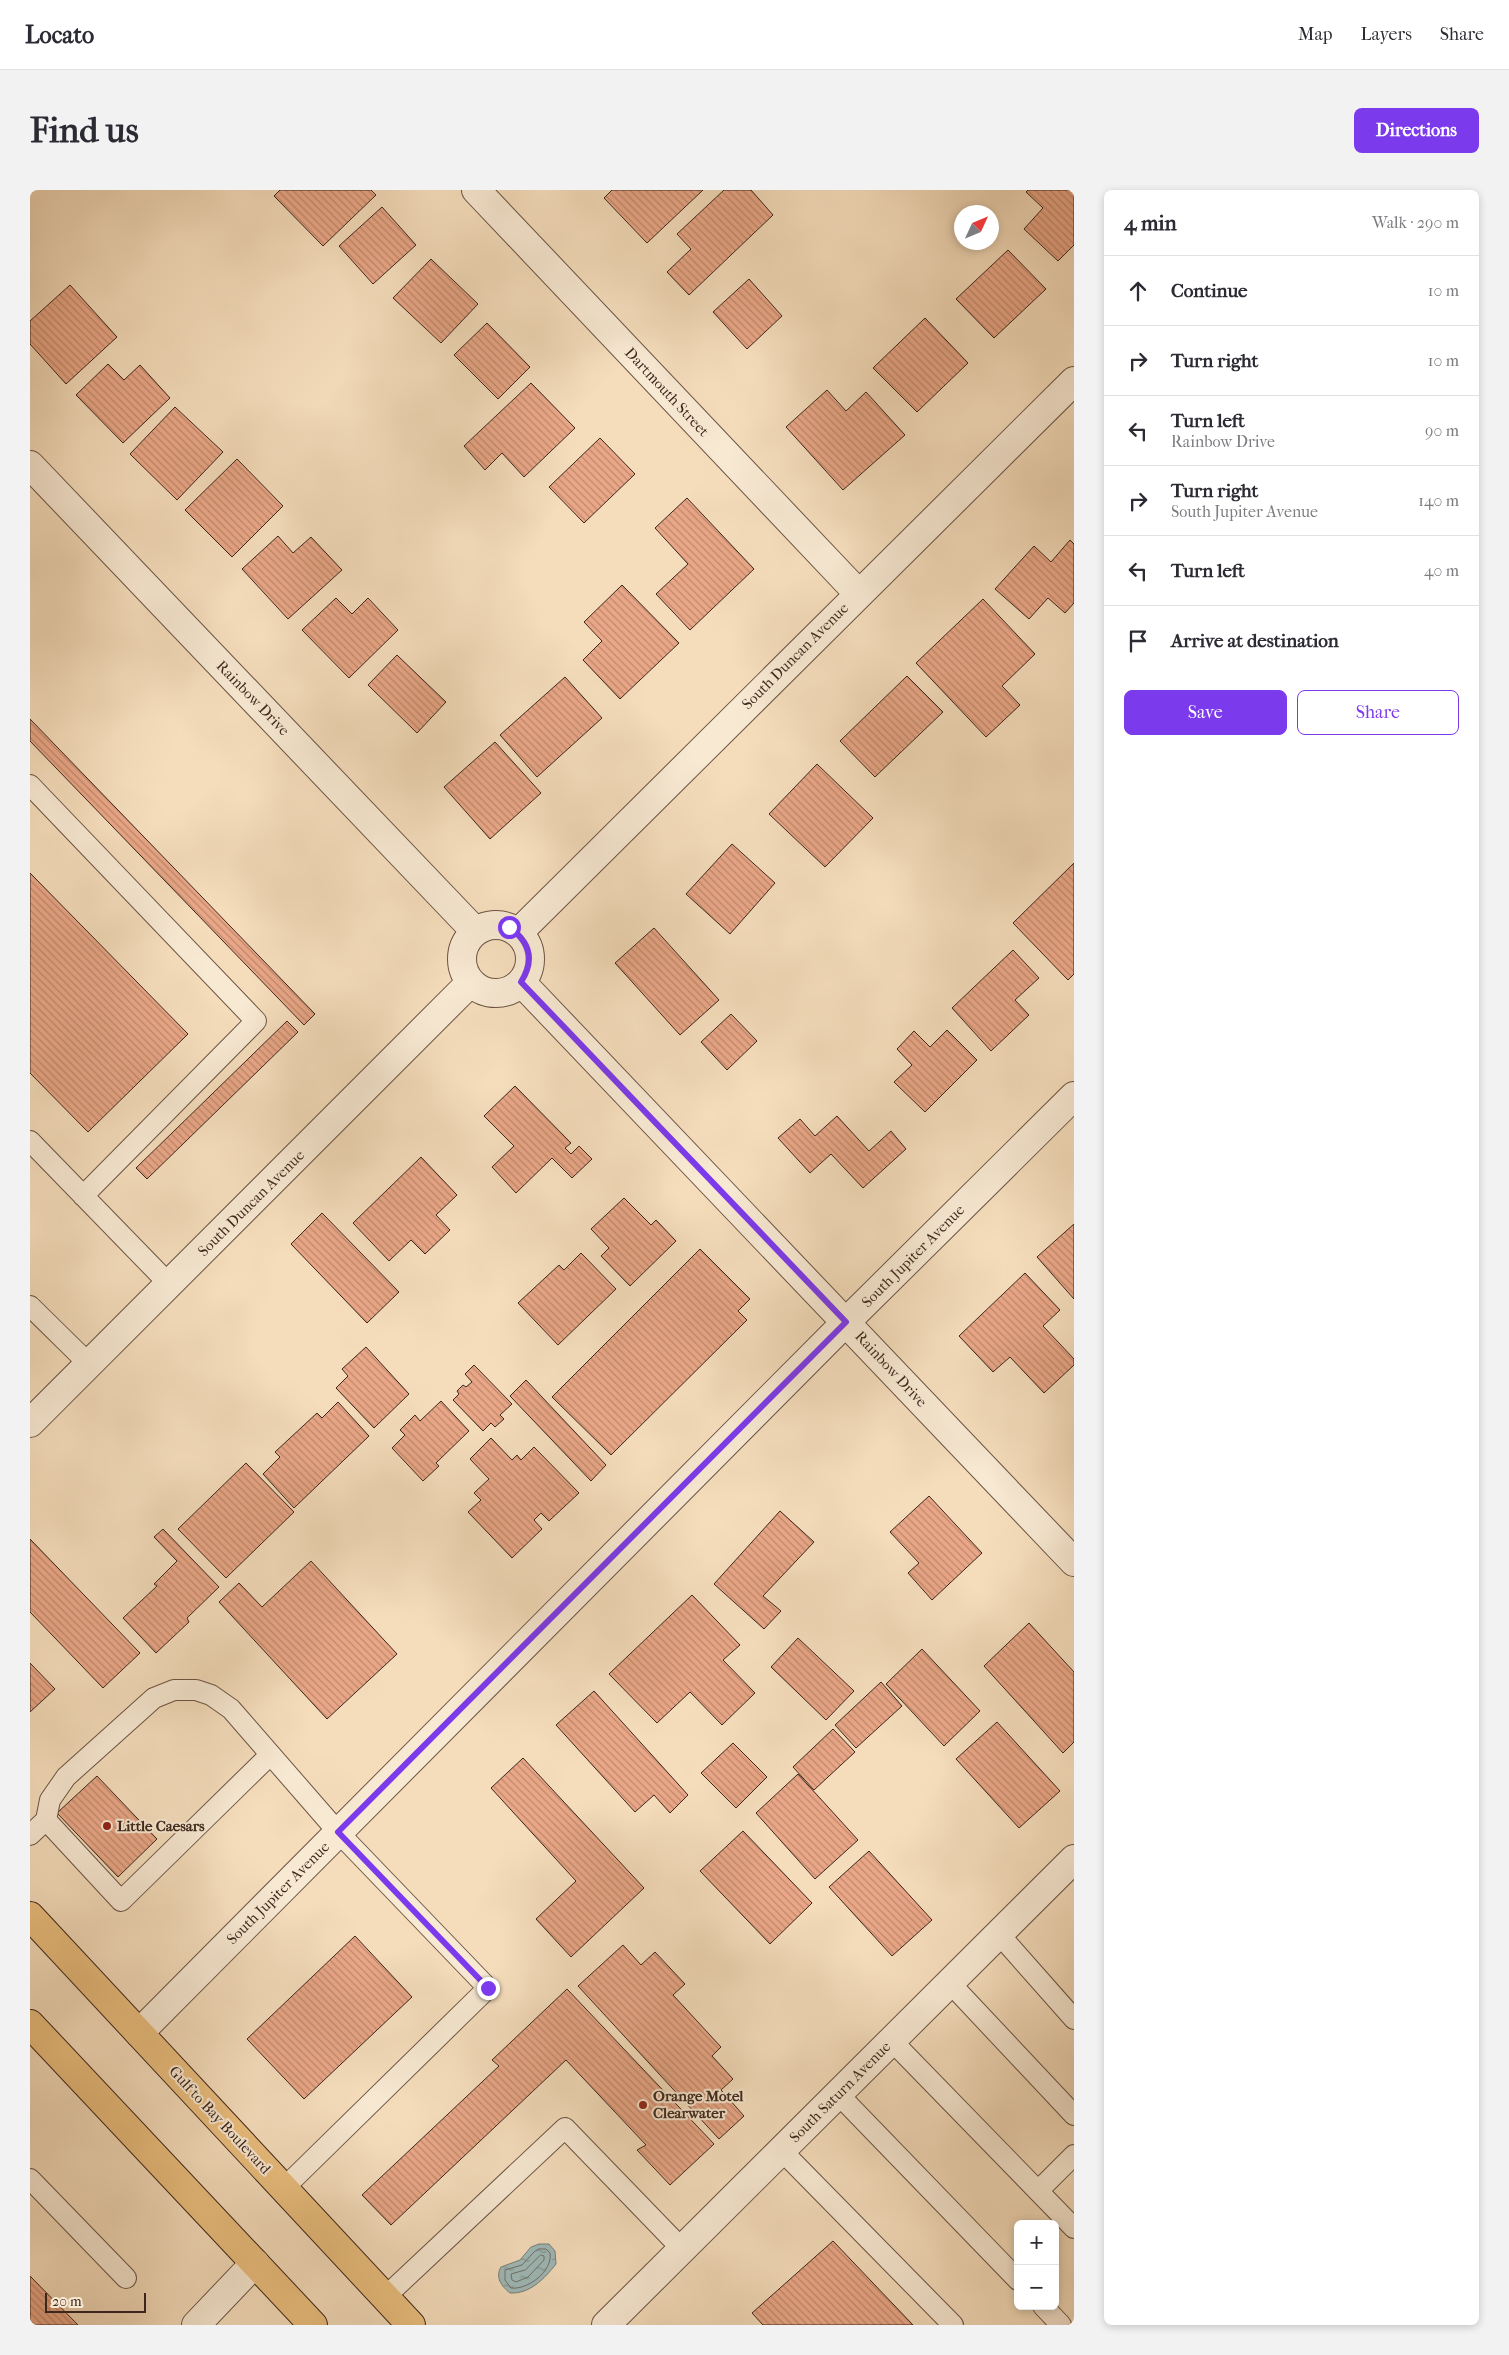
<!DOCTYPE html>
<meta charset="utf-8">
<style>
:root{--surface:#fff;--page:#f2f2f3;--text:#2b2b33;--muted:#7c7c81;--line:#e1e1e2;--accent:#7c3aed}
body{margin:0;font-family:"IM FELL French Canon",serif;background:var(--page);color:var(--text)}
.controls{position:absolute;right:15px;bottom:15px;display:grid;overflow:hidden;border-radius:8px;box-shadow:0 2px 8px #0003}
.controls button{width:45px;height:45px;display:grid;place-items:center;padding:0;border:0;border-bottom:1px solid var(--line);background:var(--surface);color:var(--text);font:25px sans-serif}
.compass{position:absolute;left:924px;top:15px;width:45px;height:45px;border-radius:50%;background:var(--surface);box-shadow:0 2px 8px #0003;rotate:46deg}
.scale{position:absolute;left:15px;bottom:12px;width:101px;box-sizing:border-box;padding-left:5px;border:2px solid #3d261c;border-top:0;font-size:14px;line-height:18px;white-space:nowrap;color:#3d261c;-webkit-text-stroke:4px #f8e9d3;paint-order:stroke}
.stop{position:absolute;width:15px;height:15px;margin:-11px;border:4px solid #7c3aed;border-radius:50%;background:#fff}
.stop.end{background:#7c3aed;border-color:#fff;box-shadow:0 1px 5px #0008}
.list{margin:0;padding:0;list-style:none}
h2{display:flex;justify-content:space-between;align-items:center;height:65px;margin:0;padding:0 20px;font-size:21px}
h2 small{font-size:16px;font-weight:400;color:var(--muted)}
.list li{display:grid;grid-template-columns:32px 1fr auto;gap:15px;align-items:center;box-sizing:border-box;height:70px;padding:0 20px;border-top:1px solid var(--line)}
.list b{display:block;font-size:19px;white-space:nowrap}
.list p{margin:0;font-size:16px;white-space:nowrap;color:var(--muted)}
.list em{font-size:16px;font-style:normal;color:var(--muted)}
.actions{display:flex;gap:10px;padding:15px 20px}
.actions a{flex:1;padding:11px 0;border:1px solid var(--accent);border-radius:8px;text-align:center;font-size:18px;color:var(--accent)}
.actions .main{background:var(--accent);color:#fff}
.icon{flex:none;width:28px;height:28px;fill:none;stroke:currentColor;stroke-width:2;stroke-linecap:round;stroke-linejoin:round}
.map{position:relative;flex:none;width:1044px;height:2135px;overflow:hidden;border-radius:8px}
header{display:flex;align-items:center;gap:30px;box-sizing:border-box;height:70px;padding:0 25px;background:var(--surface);border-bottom:1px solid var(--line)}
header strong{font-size:24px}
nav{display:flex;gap:28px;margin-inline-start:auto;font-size:18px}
.intro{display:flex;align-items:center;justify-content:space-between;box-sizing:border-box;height:120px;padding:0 30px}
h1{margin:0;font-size:35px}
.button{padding:12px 22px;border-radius:8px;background:var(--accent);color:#fff;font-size:18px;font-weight:700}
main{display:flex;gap:30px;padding:0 30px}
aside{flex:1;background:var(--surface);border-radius:8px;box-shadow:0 2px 8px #0003}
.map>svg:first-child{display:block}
.water{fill:url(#water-ripples);stroke:#787f7a}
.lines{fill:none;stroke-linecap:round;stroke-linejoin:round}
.shore{stroke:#6e706a;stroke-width:1}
.building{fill:url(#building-back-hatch);stroke:#3d261c}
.service-casing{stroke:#6b5444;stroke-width:22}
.minor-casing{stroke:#6b5444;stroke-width:30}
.primary-casing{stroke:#3d261c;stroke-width:30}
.service{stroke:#f8e9d3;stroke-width:20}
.minor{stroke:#f8e9d3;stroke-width:28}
.primary{stroke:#eabe7e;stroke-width:28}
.route{stroke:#7c3aed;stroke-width:6}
.poi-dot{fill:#8f2418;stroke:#f8e9d3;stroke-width:2}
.labels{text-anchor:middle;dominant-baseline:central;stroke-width:4;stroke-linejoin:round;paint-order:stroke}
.street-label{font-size:15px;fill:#3d261c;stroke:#f8e9d3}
.poi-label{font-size:15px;font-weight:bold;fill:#3d261c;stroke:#f8e9d3;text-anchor:start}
</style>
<header>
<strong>Locato</strong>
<nav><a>Map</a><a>Layers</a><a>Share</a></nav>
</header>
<div class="intro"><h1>Find us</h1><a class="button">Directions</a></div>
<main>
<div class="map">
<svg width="1044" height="2135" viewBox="0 0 1044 2135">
<defs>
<pattern id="water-ripples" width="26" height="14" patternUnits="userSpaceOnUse" patternTransform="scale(1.25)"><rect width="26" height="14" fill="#9fbab9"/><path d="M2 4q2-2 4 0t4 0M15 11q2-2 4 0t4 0" fill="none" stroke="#839796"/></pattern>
<pattern id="building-back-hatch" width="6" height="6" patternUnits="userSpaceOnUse" patternTransform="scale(1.25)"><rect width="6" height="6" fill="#eaa787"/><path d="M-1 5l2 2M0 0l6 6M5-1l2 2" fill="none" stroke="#bf886e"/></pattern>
</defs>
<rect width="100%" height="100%" fill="#f5ddbc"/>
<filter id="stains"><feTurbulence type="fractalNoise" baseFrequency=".004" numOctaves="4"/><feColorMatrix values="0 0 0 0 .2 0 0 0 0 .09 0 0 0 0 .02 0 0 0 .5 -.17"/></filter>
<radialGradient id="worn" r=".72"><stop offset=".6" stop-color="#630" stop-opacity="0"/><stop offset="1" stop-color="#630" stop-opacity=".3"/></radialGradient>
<path class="water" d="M509,2054H519L525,2061L526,2074C514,2089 500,2104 480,2103C471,2096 465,2087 471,2077L490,2070L501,2057Z"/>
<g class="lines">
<path class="shore" d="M509,2059H516L520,2063C523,2081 498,2100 481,2098L475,2090V2080L492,2075L504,2062Z
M511,2065L514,2066V2070L498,2087L486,2092L482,2090L481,2084L495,2080Z"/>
</g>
<path class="building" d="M250,0H341L346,5L293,56L244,6Z
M582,0H673L617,53L574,8Z
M694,0H721L743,25L659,105L637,82L661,59L647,44Z
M998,0H1044V55L1028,71L994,39L1013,18L996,2Z
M352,17L386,55L343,94L309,56Z
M978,60L1016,99L964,148L926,109Z
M401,69L448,114L411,153L363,108Z
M719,89L752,126L717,159L683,122Z
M40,95L87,147L36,194L0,154V131Z
M895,128L938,173L887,222L843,178Z
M457,133L500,177L468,209L424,165Z
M78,174L94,190L110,175L140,208L93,253L46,205Z
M501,193L545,238L494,287L472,263L455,280L434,256Z
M797,200L816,221L836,202L875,245L813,300L756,237Z
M145,217L193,262L147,310L100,264Z
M570,248L605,284L554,333L519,297Z
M207,269L253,316L202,367L155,320Z
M657,308L724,379L660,440L626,404L658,374L625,338Z
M248,346L263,363L281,347L312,380L258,429L212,379Z
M1040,350L1044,354V413L1035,423L1018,408L999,429L965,399L1004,356L1021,372Z
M592,395L649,453L590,509L553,470L572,451L554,432Z
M306,408L322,424L338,408L368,440L319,488L272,440Z
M953,409L1005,464L972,496L990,515L956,547L886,473Z
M367,465L416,512L387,543L338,495Z
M877,486L913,522L845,587L810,551Z
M535,487L572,528L507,587L470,545Z
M0,529L285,824L274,835L0,551Z
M465,552L511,603L460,649L414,597Z
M787,574L843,628L795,677L739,624Z
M702,654L745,693L700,744L656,704Z
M1044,673V784L1038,790L983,733Z
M0,683L158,844L58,942L0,883Z
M624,738L689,810L650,845L585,773Z
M983,760L1009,788L985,810L999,825L961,861L922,818Z
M701,824L727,851L697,880L671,852Z
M257,831L268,842L117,989L106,978Z
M917,840L947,870L895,922L864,892L882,875L867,859L884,841L900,857Z
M485,896L541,953L535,958L541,964L549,956L562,969L542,988L522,968L486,1003L462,977L484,956L454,926Z
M807,926L839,961L861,941L876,959L833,998L801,964L780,983L748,948L770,929L785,946Z
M391,967L427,1005L406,1025L420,1040L395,1064L381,1050L359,1071L323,1033Z
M594,1008L621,1035L626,1030L646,1051L600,1096L571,1066L579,1058L561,1039Z
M292,1023L369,1102L337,1133L261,1054Z
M1044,1034V1109L1007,1067Z
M670,1059L720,1109L708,1121L717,1130L581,1265L522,1207Z
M551,1063L586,1099L528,1155L488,1113L529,1075L534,1080Z
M995,1083L1030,1120L1013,1136L1044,1169V1175L1014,1203L980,1167L963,1182L929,1146Z
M336,1157L379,1204L344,1238L306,1198L318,1186L312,1179Z
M444,1175L482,1214L470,1225L474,1229L465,1237L461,1233L453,1241L423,1210L429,1204L427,1201L433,1195L436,1197L442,1192L435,1184Z
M496,1190L576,1275L561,1291L480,1206Z
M411,1211L439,1241L406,1273L409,1276L393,1291L362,1258L375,1245L370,1240L385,1225L390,1231Z
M308,1212L339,1246L264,1318L233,1284L250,1267L245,1262L287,1223L292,1228Z
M461,1248L482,1270L487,1265L491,1270L504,1257L549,1303L519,1331L511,1323L504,1330L512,1339L482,1368L438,1322L451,1310L444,1303L459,1289L440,1269Z
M216,1273L264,1322L196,1388L148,1339Z
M899,1306L952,1363L902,1410L878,1383L889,1373L860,1342Z
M750,1321L784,1352L733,1406L751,1421L734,1439L684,1394Z
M133,1339L189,1397L157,1428L159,1432L126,1463L93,1428L127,1396L124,1394L147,1371L124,1347Z
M0,1349L110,1463L73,1498L0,1422Z
M281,1371L367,1464L297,1529L189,1412L209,1393L232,1417Z
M662,1405L710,1455L693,1470L725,1503L692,1535L660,1502L627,1533L579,1484Z
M999,1433L1044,1482V1552L1033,1563L954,1476Z
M768,1448L824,1501L796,1530L741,1477Z
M892,1459L950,1521L914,1556L856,1494Z
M0,1473L25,1499L0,1522Z
M851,1492L872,1516L826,1558L805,1535Z
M564,1501L658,1605L640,1623L624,1605L605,1622L526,1535Z
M967,1532L1030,1601L989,1638L926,1569Z
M803,1539L825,1562L784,1600L763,1577Z
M703,1553L737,1587L706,1618L671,1583Z
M493,1568L614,1698L541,1767L506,1729L546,1691L461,1598Z
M768,1584L828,1650L785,1689L726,1623Z
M67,1586L127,1649L88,1687L27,1623Z
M713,1641L782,1713L740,1754L670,1681Z
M839,1661L902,1730L862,1766L799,1697Z
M325,1746L382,1807L274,1909L217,1849Z
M593,1755L611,1775L625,1762L655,1794L643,1805L691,1857L682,1866L703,1889L691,1900L714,1926L689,1949L548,1796Z
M537,1799L684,1954L640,1995L607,1960L616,1955L536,1870L361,2035L332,2005L469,1876L462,1870Z
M803,2051L883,2135H733L722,2123Z
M0,2086L48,2135H0Z"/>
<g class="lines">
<defs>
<path id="service" d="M0,595L226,831L53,1006
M0,951L140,1095
M0,1116L59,1174
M16,1630L91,1711L240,1565
M0,1645L16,1630L20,1610L36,1587L124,1508L144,1500H166L181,1505L201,1519L308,1642L458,1798L254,1998
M969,1744L1044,1829
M920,1793L1044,1925
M862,1851L1044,2038
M809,1905L988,2090
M752,1961L923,2135
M0,1989L96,2088
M1008,2001L1044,1965
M355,2107L535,1938L653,2060
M1013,2116L1031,2135"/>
<path id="minor" d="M446,0L828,403
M0,275L445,741
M432 769a34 34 0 1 1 68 0a34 34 0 1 1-68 0Z
M488,743L1044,191
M491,792L1044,1372
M0,1233L441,792
M109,1843L816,1132L1044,906
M166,2135L225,2073
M576,2135L1044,1669"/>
<path id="primary" d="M0,1726L381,2135
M0,1834L283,2135"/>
</defs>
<use href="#service" class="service-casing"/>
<use href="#minor" class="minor-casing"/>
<use href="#primary" class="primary-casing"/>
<use href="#service" class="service"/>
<use href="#minor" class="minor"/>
<use href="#primary" class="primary"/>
</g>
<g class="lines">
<path class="route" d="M458,1798L308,1642L816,1132L491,792C505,770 500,752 479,737"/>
</g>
<g class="poi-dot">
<circle cx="77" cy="1636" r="5"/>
<circle cx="613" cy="1915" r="5"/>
</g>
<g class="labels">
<g class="street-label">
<text transform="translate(637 202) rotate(47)">Dartmouth Street</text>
<text transform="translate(765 466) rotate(-45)">South Duncan Avenue</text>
<text transform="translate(223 508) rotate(46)">Rainbow Drive</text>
<text transform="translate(221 1013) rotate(-45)">South Duncan Avenue</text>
<text transform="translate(883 1066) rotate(-45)">South Jupiter Avenue</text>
<text transform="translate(861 1179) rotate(47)">Rainbow Drive</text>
<text transform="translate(248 1703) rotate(-45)">South Jupiter Avenue</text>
<text transform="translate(810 1902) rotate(-45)">South Saturn Avenue</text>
<text transform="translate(190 1930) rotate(47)">Gulf to Bay Boulevard</text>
</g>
<g class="poi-label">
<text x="87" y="1636">Little Caesars</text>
<text x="623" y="1906">Orange Motel<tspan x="623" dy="17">Clearwater</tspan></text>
</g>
</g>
<rect width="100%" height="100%" filter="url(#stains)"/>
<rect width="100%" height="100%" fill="url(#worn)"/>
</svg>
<div class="controls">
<button>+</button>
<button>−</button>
</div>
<svg class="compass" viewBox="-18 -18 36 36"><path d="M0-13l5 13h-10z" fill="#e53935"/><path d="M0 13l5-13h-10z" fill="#7c7c81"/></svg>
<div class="scale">20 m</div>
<div class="stop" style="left:479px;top:737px"></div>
<div class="stop end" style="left:458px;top:1798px"></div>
</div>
<aside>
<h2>4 min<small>Walk · 290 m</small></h2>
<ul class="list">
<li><svg class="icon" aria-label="ahead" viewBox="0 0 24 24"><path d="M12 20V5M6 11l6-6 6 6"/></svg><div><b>Continue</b></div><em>10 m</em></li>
<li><svg class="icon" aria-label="right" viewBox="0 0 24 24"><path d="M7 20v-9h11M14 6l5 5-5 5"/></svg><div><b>Turn right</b></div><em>10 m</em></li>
<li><svg class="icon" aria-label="left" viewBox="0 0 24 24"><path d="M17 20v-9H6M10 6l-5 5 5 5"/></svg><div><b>Turn left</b><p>Rainbow Drive</p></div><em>90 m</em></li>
<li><svg class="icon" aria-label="right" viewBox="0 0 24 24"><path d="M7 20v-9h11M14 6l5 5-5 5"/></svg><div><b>Turn right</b><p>South Jupiter Avenue</p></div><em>140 m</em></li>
<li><svg class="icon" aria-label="left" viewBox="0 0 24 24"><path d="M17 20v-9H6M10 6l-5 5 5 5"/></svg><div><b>Turn left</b></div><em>40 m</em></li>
<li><svg class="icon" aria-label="arrive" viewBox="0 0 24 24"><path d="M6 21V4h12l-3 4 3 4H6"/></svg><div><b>Arrive at destination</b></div></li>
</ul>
<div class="actions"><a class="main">Save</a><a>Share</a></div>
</aside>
</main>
